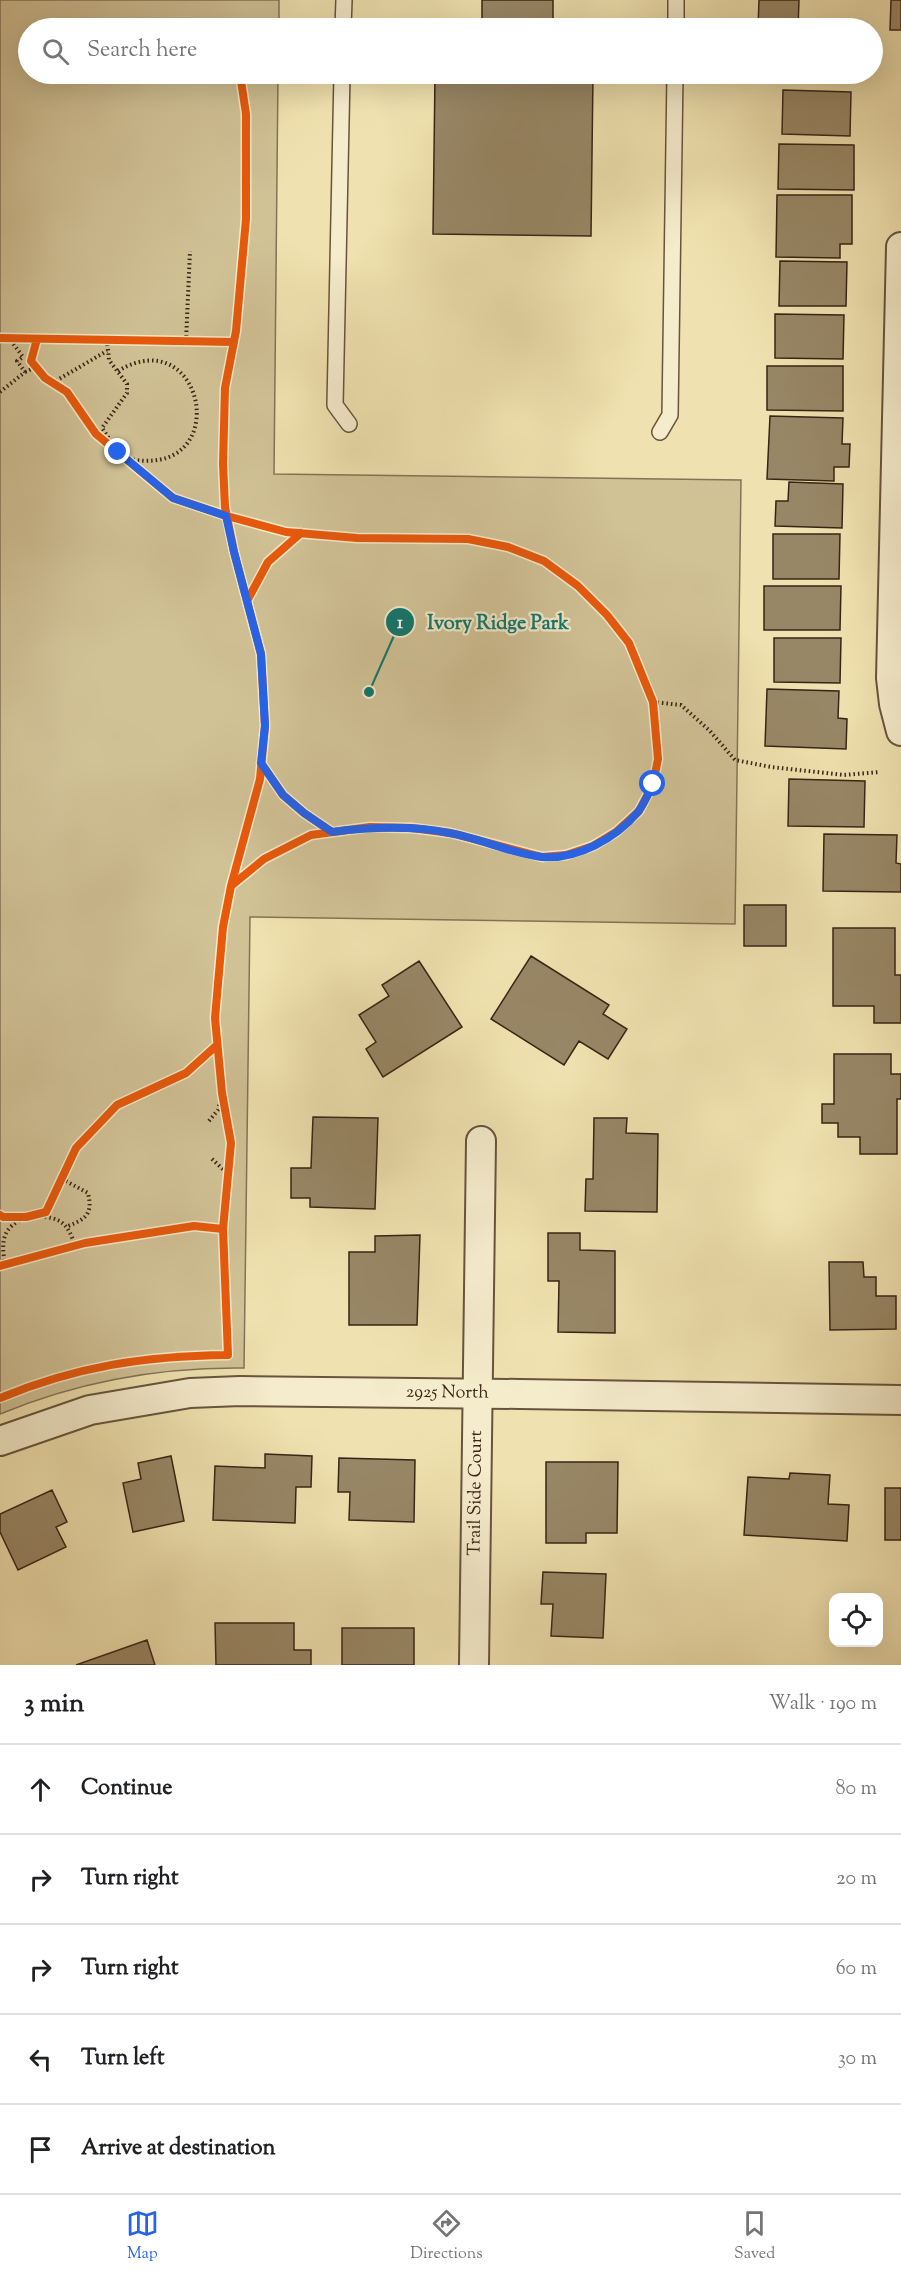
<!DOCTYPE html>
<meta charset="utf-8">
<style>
:root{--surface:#fff;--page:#f2f2f2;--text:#202124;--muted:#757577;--line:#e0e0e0;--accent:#2563eb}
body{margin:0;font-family:"Sorts Mill Goudy",serif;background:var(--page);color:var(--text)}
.controls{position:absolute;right:18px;bottom:18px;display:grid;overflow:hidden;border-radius:12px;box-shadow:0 6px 24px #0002}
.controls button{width:54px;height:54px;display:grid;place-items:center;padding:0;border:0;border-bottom:2px solid var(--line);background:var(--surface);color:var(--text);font:30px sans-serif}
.stop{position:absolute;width:18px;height:18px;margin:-14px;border:4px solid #2563eb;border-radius:50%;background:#fff}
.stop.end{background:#2563eb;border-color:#fff;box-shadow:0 2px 6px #0008}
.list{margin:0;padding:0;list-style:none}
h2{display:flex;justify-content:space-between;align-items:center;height:78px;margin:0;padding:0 24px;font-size:26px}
h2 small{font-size:20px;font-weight:400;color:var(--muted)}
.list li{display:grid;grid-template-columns:39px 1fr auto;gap:18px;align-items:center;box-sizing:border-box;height:90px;padding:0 24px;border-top:2px solid var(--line)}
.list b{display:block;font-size:22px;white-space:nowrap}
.list em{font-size:20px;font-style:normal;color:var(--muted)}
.icon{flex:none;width:33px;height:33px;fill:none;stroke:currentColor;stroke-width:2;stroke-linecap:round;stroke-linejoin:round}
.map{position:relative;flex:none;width:901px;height:1665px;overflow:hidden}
.search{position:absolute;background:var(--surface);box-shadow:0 6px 24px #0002;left:18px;right:18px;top:18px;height:66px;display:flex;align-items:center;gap:15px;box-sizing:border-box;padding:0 21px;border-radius:33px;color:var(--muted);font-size:22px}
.sheet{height:528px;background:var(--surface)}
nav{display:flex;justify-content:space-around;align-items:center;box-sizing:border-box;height:84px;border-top:2px solid var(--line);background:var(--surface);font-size:16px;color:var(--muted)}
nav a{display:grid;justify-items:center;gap:3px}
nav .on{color:var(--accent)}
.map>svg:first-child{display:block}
.green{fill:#d1c296;stroke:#857356;stroke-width:1.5}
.building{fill:#988766;stroke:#392415;stroke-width:1.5}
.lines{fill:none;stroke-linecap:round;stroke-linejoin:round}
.service-casing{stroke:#67543c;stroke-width:18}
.minor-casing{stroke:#67543c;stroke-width:32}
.path{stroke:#392415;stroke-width:4;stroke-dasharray:1.5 3;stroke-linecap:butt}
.service{stroke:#f5eccc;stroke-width:15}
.minor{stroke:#f5eccc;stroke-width:28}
.cycleway-casing{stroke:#f5eccc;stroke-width:11}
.cycleway{stroke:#e8590c;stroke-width:8}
.route{stroke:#2563eb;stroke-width:8}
.labels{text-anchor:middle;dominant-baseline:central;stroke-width:4.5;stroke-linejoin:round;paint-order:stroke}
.street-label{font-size:18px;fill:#392415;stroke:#f5eccc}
.leader{fill:none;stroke:#0f766e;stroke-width:2}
.callout-dot{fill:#0f766e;stroke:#f5eccc;stroke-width:2}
.mark-label{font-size:18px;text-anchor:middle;font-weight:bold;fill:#fff}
.callout-label{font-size:20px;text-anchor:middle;font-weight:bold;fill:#0f766e;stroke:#f5eccc;stroke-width:4.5;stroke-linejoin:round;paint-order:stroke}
</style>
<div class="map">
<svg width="901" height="1665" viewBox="0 0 901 1665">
<rect width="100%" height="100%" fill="#f0e2b0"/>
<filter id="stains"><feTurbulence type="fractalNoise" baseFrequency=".00333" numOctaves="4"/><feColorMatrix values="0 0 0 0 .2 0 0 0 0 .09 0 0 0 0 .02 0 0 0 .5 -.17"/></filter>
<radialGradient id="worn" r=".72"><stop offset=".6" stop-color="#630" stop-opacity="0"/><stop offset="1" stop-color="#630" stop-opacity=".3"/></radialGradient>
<path class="green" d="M0,0H279V28H28V74H278L274,474L741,480L735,924L250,917L244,1368C161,1367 77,1382 0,1414Z"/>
<path class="building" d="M482,0H553V22L594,23L593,28H436V22L482,23Z
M759,0H799L798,28H758Z
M891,0H901V30H890Z
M435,74H593L591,236L433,234Z
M783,90L851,92L850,136L782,134Z
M779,144L854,145V190L778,189Z
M777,195H852V244H840V258L776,257Z
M780,261L847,262L846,306H779Z
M775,314L844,315L843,359L775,358Z
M767,366H843V411L767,410Z
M770,416L843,418L842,444H850L849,467H834V481L767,479Z
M789,482L843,484L842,528L775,526L776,501H788Z
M773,534H840L839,579H773Z
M764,586H841L840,630H764Z
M774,638H841L840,683L774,682Z
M767,689L839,691L838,718L847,719L846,749L765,746Z
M789,779L865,781L864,827L788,826Z
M824,834L897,835L896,863L901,864V892L823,891Z
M744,905H786V946H744Z
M833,928H895V975H901V1023H874V1006H833Z
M531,956L609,1005L603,1014L627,1029L608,1059L579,1041L564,1065L491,1019Z
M419,961L462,1027L383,1077L366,1049L376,1042L359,1015L389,996L382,985Z
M834,1054H891V1074H901V1099H897V1154H860V1137H838V1123H822V1104H834Z
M313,1117L378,1118L375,1209L310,1207V1198H291V1168H311Z
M594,1118H627L626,1133L658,1134L657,1212L585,1211L586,1179H593Z
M548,1233H580V1250L615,1251V1333L558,1332L559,1281H548Z
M420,1235L417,1325H349V1252H375V1236Z
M829,1262H863L864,1277H876V1296H896V1329L830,1330Z
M265,1454L312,1456L311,1487H296L295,1523L213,1520L215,1466L265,1468Z
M171,1456L184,1521L133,1532L123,1483L141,1479L138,1463Z
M339,1458L415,1460L414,1522L349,1520L350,1492H338Z
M546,1462H618L617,1533H586V1543H546Z
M790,1473L830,1475L828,1504L849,1505L847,1541L744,1535L748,1477L789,1479Z
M885,1488H901V1540H885Z
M52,1490L67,1522L56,1527L66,1547L18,1570L0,1532V1514Z
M543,1572L606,1574L603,1638L551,1636L553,1604H541Z
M215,1623H294V1650H311V1665H216Z
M342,1628H414V1665H342Z
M147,1640L155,1665H76Z"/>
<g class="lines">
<defs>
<path id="service" d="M343,28L344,0
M676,28V0
M342,74L335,405L349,424
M660,432L670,415L675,74"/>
<g id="minor">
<path d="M901,247L891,678L894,704L901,731"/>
<path id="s1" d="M0,1441L90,1410L190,1393L240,1391L520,1394L901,1400"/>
<path id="s2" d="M474,1665L481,1141"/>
</g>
</defs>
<use href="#service" class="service-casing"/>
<use href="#minor" class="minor-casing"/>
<path class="path" d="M107,340L109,360L127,384V393L102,428L118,452
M186,341L190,251
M118,371C206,318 236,484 125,458
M25,372L36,367
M52,383L107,351
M0,392L25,372L17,361L23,357L9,338
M653,702L681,705L710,731L735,760L771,767L844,775L880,772
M209,1121L218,1110L222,1093
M212,1159L228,1174
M62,1179L88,1193C93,1214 86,1219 68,1226
M36,1215C61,1219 67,1221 75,1246
M5,1265C1,1240 2,1228 26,1217"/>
<use href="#service" class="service"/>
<use href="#minor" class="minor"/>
<defs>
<path id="cycleway" d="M0,338L234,342
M247,601L268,562L301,533
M261,763L283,795L304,813L332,832
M231,886L260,779L265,726L261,654L234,552L225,507L223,464L225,388L236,331L246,219V114L240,74
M0,1215L3,1217H26L46,1212L76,1148L117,1105L186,1073L217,1045
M0,1266L85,1243L194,1226L223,1229
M0,1398C77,1366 145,1356 228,1355L223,1229L231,1143L222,1093L215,1018L223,927L231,886L264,859L311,835L370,827L412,828L451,833L542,857L566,855L593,846L616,832L639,811L653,784L658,759L653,702L629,643L607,615L578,586L544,561L508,547L468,539L357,538L286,532L227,516L173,498L96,434L67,392L45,378L31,361L37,339"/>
</defs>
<use href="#cycleway" class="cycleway-casing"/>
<use href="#cycleway" class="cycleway"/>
</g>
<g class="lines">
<path class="route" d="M118,452L173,498L226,516L234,552L261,654L265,726L261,763L283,795L304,813L332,832C371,827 410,825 449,833C480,838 512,854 542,857C577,860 616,838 638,812C644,804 649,793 653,784"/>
</g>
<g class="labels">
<g class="street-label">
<text stroke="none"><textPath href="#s1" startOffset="454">2925 North</textPath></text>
<text stroke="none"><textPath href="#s2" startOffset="172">Trail Side Court</textPath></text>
</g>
</g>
<path class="leader" d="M369 692L400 622"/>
<g class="callout-dot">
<circle cx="369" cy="692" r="6"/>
<circle cx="400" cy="622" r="15"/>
</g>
<g class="mark-label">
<text x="400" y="628">1</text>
</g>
<g class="callout-label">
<text x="498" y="629">Ivory Ridge Park</text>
</g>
<rect width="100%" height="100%" filter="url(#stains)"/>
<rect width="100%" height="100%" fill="url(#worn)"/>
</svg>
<div class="controls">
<button><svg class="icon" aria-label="locate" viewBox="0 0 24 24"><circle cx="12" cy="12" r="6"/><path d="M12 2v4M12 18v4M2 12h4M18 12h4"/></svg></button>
</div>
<div class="stop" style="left:653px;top:784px"></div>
<div class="stop end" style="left:118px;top:452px"></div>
<div class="search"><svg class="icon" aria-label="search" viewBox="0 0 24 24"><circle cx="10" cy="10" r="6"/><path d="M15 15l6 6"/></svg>Search here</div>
</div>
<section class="sheet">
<h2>3 min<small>Walk · 190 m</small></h2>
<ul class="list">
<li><svg class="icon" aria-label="ahead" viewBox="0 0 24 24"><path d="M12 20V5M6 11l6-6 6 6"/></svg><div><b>Continue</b></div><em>80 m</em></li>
<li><svg class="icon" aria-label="right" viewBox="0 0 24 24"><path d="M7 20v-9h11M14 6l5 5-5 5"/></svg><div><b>Turn right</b></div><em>20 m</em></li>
<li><svg class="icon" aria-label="right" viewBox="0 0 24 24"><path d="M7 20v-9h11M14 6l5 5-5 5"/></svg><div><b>Turn right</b></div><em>60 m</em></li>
<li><svg class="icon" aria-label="left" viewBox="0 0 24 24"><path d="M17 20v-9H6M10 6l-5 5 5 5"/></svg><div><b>Turn left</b></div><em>30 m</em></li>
<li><svg class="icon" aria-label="arrive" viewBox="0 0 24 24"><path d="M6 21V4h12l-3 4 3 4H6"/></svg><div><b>Arrive at destination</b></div></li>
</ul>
</section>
<nav>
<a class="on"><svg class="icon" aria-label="map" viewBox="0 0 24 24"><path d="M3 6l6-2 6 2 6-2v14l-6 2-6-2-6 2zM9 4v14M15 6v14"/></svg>Map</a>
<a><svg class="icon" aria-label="directions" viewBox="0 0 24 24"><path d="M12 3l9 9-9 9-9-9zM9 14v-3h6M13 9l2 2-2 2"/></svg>Directions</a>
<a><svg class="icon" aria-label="saved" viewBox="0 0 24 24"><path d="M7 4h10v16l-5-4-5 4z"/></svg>Saved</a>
</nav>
